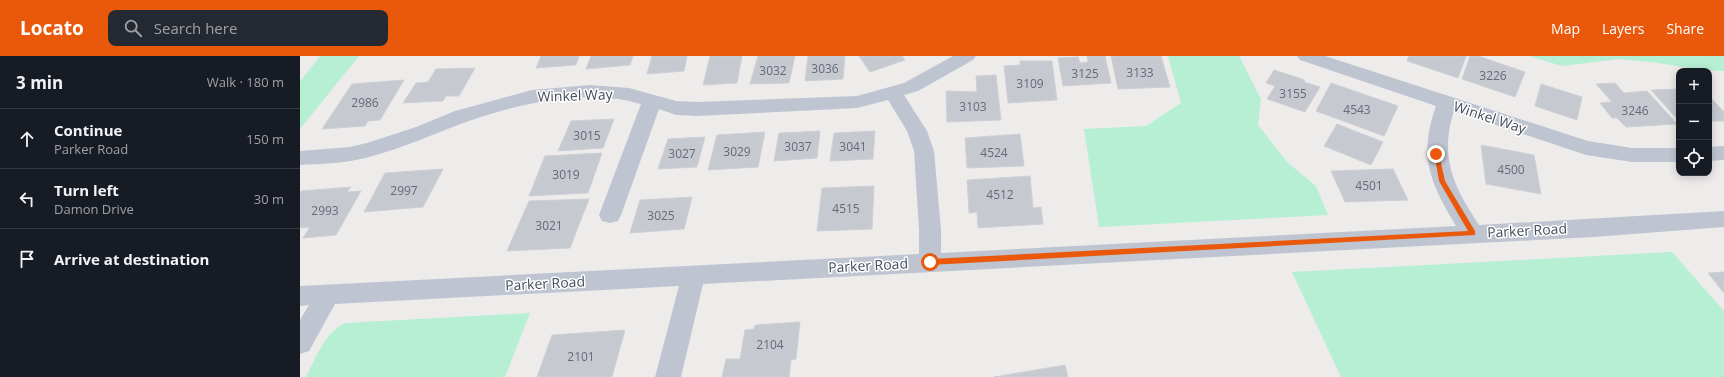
<!DOCTYPE html>
<meta charset="utf-8">
<style>
:root{--surface:#171b24;--page:#242831;--text:#f1f3f6;--muted:#9ea1a6;--line:#363941;--accent:#ea580c}
body{margin:0;font-family:"Open Sans",sans-serif;background:var(--page);color:var(--text)}
.controls{position:absolute;right:12px;top:12px;display:grid;overflow:hidden;border-radius:8px;box-shadow:0 2px 10px #0003}
.controls button{width:36px;height:36px;display:grid;place-items:center;padding:0;border:0;border-bottom:1px solid var(--line);background:var(--surface);color:var(--text);font:20px sans-serif}
.stop{position:absolute;width:12px;height:12px;margin:-9px;border:3px solid #ea580c;border-radius:50%;background:#fff}
.stop.end{background:#ea580c;border-color:#fff;box-shadow:0 1px 4px #0008}
.list{margin:0;padding:0;list-style:none}
h2{display:flex;justify-content:space-between;align-items:center;height:52px;margin:0;padding:0 16px;font-size:17px}
h2 small{font-size:13px;font-weight:400;color:var(--muted)}
.list li{display:grid;grid-template-columns:26px 1fr auto;gap:12px;align-items:center;box-sizing:border-box;height:60px;padding:0 16px;border-top:1px solid var(--line)}
.list b{display:block;font-size:15px;white-space:nowrap}
.list p{margin:0;font-size:13px;white-space:nowrap;color:var(--muted)}
.list em{font-size:13px;font-style:normal;color:var(--muted)}
.icon{flex:none;width:22px;height:22px;fill:none;stroke:currentColor;stroke-width:2;stroke-linecap:round;stroke-linejoin:round}
.map{position:relative;flex:none;width:1424px;height:321px;overflow:hidden}
header{display:flex;align-items:center;gap:24px;box-sizing:border-box;height:56px;padding:0 20px;background:var(--accent);color:#fff}
header strong{font-size:19px}
nav{display:flex;gap:22px;margin-inline-start:auto;font-size:14px}
.search{width:280px;height:36px;background:var(--page);display:flex;align-items:center;gap:10px;box-sizing:border-box;padding:0 14px;border-radius:8px;color:var(--muted);font-size:15px}
main{display:flex}
aside{flex:1;background:var(--surface)}
.map>svg:first-child{display:block}
.green{fill:#b6efd4}
.building{fill:#c7c9d1;stroke:#cfd0d7}
.lines{fill:none;stroke-linecap:round;stroke-linejoin:round}
.minor{fill:#bec5d1;fill-rule:evenodd}
.route{fill:#ea580c}
.labels{text-anchor:middle;dominant-baseline:central;stroke-width:3;stroke-linejoin:round;paint-order:stroke}
.number-label{font-size:12px;fill:#646b77}
.street-label{font-size:14px;fill:#434c59;stroke:#fff}
</style>
<header>
<strong>Locato</strong>
<div class="search"><svg class="icon" aria-label="search" viewBox="0 0 24 24"><circle cx="10" cy="10" r="6"/><path d="M15 15l6 6"/></svg>Search here</div>
<nav><a>Map</a><a>Layers</a><a>Share</a></nav>
</header>
<main>
<aside>
<h2>3 min<small>Walk · 180 m</small></h2>
<ul class="list">
<li><svg class="icon" aria-label="ahead" viewBox="0 0 24 24"><path d="M12 20V5M6 11l6-6 6 6"/></svg><div><b>Continue</b><p>Parker Road</p></div><em>150 m</em></li>
<li><svg class="icon" aria-label="left" viewBox="0 0 24 24"><path d="M17 20v-9H6M10 6l-5 5 5 5"/></svg><div><b>Turn left</b><p>Damon Drive</p></div><em>30 m</em></li>
<li><svg class="icon" aria-label="arrive" viewBox="0 0 24 24"><path d="M6 21V4h12l-3 4 3 4H6"/></svg><div><b>Arrive at destination</b></div></li>
</ul>
</aside>
<div class="map">
<svg width="1424" height="321" viewBox="0 0 1424 321">
<rect width="100%" height="100%" fill="#eeebeb"/>
<path class="green" d="M20,0H59L0,73V26Z
M868,0H939L961,43L958,69L988,107L1016,130L1028,159L799,171L784,73L846,70L881,47Z
M1229,0H1424V15L1401,14L1358,7L1320,3L1262,10Z
M1372,196L1424,255V321H1041L992,216Z
M230,257L205,321H6C16,302 25,275 46,267Z"/>
<path class="building" d="M241,0H279L276,9L236,12Z
M291,0H333L330,9L286,13Z
M352,0H387L384,15L347,18Z
M410,0H442L437,27L403,29Z
M458,0H495L489,27L450,28Z
M508,0H545L543,23L505,25Z
M559,0H602L605,4L570,16Z
M787,0H805L811,27L763,30L758,2L778,1L780,7L788,6Z
M811,0H861L870,31L818,33Z
M1109,0H1166L1158,22L1107,5Z
M1170,0H1178L1225,16L1215,41L1162,23Z
M720,5H752L757,44L708,47L704,10L720,9Z
M175,12L159,40H146L143,45L103,47L116,27L128,26L136,13Z
M974,14L1005,24L1004,26L1020,31L1005,56L967,43L975,30L966,27Z
M696,19L701,64L647,66L646,35L677,36L676,20Z
M104,24L80,64L68,65L65,70L22,73L52,28Z
M1031,27L1098,50L1084,80L1016,55Z
M1315,27L1324,37L1347,35L1377,68L1326,71L1317,62H1312L1300,47L1312,46L1296,28Z
M1241,28L1282,41L1277,64L1235,50Z
M1379,33V65L1351,34Z
M1409,40L1424,56V65H1409Z
M314,63L303,92L258,95L271,65Z
M1037,68L1083,86L1071,109L1024,90Z
M520,75L517,102L474,105L479,77Z
M575,75L573,103L530,105L534,77Z
M465,76L458,111L408,114L417,79Z
M720,78L724,110L667,112L665,82Z
M405,81L397,111L358,113L368,83Z
M1181,89L1234,99L1241,138L1186,128Z
M302,97L288,137L229,140L245,100Z
M143,113L123,151L64,156L85,117Z
M1093,113L1108,144L1045,146L1031,115Z
M730,120L733,152L741,151L743,168L678,172L677,156L669,157L667,124Z
M574,130L572,173L517,175L522,132Z
M51,131L47,136L61,135L36,179L3,182L10,171L0,172V138L1,135Z
M392,141L384,173L330,177L340,144Z
M289,143L270,192L207,195L229,145Z
M1424,216V237L1408,217Z
M500,266L496,303L491,304L489,321H422L426,303H440L445,274L454,273L455,269Z
M325,274L312,321H237L252,279Z
M765,309L768,321H694Z"/>
<g class="lines">
<path class="minor" d="M653,0H676L673,4L618,35L604,39L627,75L634,95L641,174V197L1156,170C1130,126 1118,101 1136,50L1000,4L997,0H1025L1288,85L1332,92H1379V106H1332L1286,99L1154,55C1139,102 1154,131 1179,169L1424,155V171L1294,181L403,228L381,321H355L379,230L35,248L9,295L0,298V264L9,249L0,250V230L619,198V174L614,95L607,75L588,44L557,52L397,60L376,59L359,53L321,159L318,165L310,167L302,165L299,159L341,48C288,32 220,47 169,65C135,77 104,92 69,101C47,107 23,108 0,109V95L50,91L67,87L116,71L155,55L232,34L290,29L329,32L376,45L397,46L557,40L604,27Z
M1424,90V104L1409,105V91Z"/>
</g>
<path class="route" d="M1134,96H1136L1139,98L1145,125L1175,175V179L630,209L627,206L630,203L1168,175L1139,125Z"/>
<g class="labels">
<g class="number-label">
<text x="525" y="12">3036</text>
<text x="473" y="14">3032</text>
<text x="840" y="16">3133</text>
<text x="785" y="17">3125</text>
<text x="1193" y="19">3226</text>
<text x="730" y="27">3109</text>
<text x="993" y="37">3155</text>
<text x="65" y="46">2986</text>
<text x="673" y="50">3103</text>
<text x="1057" y="53">4543</text>
<text x="1335" y="54">3246</text>
<text x="287" y="79">3015</text>
<text x="498" y="90">3037</text>
<text x="553" y="90">3041</text>
<text x="437" y="95">3029</text>
<text x="694" y="96">4524</text>
<text x="382" y="97">3027</text>
<text x="1211" y="113">4500</text>
<text x="266" y="118">3019</text>
<text x="1069" y="129">4501</text>
<text x="104" y="134">2997</text>
<text x="700" y="138">4512</text>
<text x="546" y="152">4515</text>
<text x="25" y="154">2993</text>
<text x="361" y="159">3025</text>
<text x="249" y="169">3021</text>
<text x="470" y="288">2104</text>
<text x="281" y="300">2101</text>
</g>
<g class="street-label">
<text transform="translate(275 39) rotate(-2)">Winkel Way</text>
<text transform="translate(1190 61) rotate(18)">Winkel Way</text>
<text transform="translate(1227 174) rotate(-3)">Parker Road</text>
<text transform="translate(568 209) rotate(-3)">Parker Road</text>
<text transform="translate(245 227) rotate(-3)">Parker Road</text>
</g>
</g>
</svg>
<div class="controls">
<button>+</button>
<button>−</button>
<button><svg class="icon" aria-label="locate" viewBox="0 0 24 24"><circle cx="12" cy="12" r="6"/><path d="M12 2v4M12 18v4M2 12h4M18 12h4"/></svg></button>
</div>
<div class="stop" style="left:630px;top:206px"></div>
<div class="stop end" style="left:1136px;top:98px"></div>
</div>
</main>
